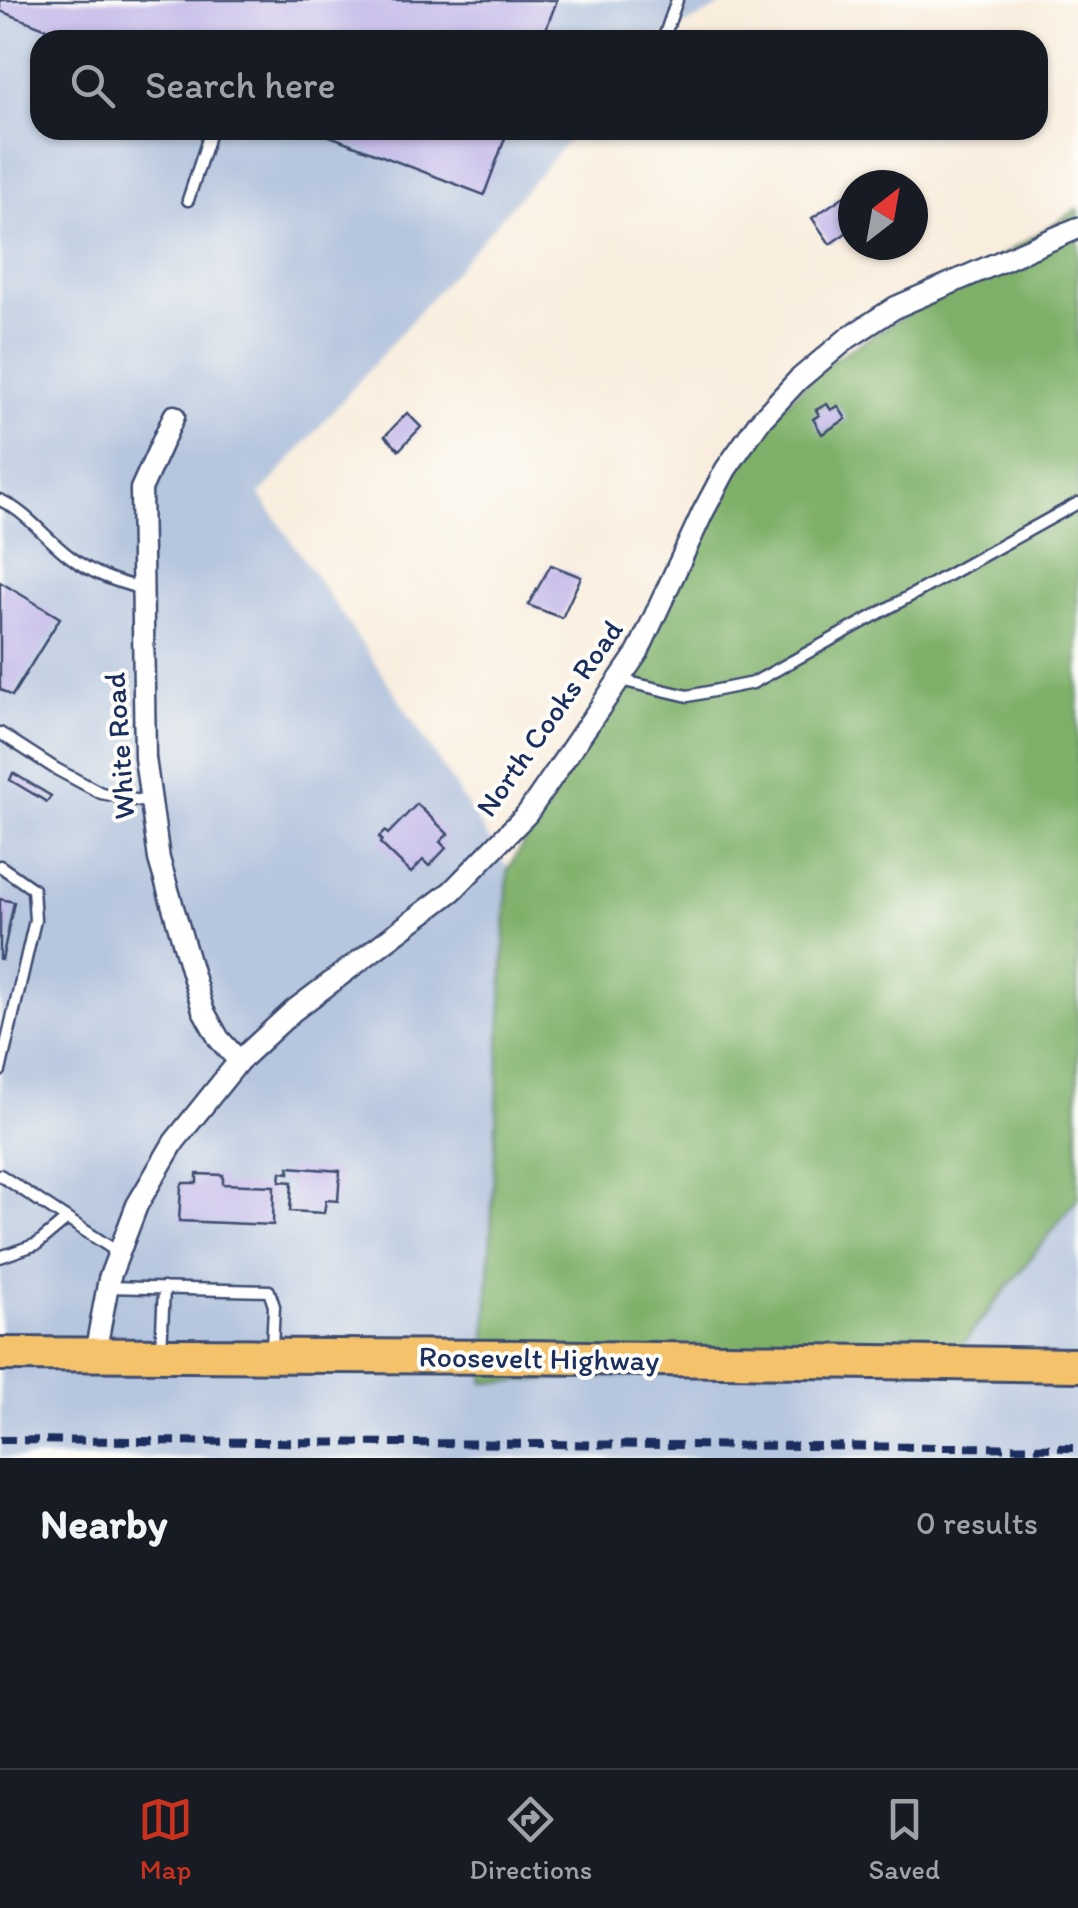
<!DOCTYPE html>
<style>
:root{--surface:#171b24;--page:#242831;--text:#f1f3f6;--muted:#9ea1a6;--line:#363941;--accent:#c8321e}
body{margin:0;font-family:Itim,sans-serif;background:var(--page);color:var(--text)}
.compass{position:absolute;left:838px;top:170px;width:90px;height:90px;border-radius:50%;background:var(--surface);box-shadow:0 2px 8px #0004;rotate:31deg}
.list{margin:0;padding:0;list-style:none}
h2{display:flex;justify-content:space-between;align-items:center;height:130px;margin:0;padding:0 40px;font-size:42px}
h2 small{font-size:32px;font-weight:400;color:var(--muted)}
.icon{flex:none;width:55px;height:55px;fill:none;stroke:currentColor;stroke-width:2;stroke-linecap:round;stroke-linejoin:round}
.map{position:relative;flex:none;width:1078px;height:1458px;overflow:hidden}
.search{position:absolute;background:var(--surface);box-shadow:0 2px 8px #0004;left:30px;right:30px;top:30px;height:110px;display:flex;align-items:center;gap:25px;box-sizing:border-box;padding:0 35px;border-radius:30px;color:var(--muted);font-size:38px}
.sheet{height:310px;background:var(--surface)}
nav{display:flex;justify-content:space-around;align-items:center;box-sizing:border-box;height:140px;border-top:2px solid var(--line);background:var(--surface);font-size:28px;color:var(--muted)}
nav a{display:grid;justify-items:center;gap:5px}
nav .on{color:var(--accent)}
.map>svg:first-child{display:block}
.industrial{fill:#b6c6de}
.forest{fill:#7fb069;stroke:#4d7064;stroke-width:2.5}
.building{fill:#c2b7e9}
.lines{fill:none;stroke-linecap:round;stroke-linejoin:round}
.lane-casing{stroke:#3c4c71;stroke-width:15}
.street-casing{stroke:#3c4c71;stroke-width:25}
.primary-casing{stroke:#3c4c71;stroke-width:38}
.lane{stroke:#fff;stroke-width:10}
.street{stroke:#fff;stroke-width:20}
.primary{stroke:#f3c26a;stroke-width:32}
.rail{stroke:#1b2f5e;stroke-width:8;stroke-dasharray:15 8;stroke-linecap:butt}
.labels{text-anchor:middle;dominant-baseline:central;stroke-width:8;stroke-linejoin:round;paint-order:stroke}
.street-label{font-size:30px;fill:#1b2f5e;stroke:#fdfcf7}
</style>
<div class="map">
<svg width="1078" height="1458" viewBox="0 0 1078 1458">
<rect width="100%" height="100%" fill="#fdfcf7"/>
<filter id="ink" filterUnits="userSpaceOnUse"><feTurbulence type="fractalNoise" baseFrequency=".01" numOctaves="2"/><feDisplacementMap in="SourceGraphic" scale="20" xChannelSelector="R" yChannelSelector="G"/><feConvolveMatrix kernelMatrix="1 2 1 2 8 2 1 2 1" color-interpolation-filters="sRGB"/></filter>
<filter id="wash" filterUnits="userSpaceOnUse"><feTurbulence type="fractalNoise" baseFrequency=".0048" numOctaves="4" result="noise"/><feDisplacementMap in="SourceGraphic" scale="40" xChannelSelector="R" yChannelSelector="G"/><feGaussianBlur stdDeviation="2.25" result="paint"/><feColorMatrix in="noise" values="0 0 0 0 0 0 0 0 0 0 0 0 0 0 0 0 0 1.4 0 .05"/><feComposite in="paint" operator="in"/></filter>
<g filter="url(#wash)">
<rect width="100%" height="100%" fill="#f9eede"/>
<path class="industrial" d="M0,0H733L656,40H40V130H577L260,495L390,685L508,869L484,1382L951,1359L1078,1198V1458H0Z"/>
<path class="forest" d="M1078,209V1198L951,1359L484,1383L508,869L610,699L731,459L824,365Z"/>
<g id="blocks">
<path class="building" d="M0,0H557L542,40H76L0,11Z
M314,130H508L484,195Z
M853,190V228L830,244L812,218Z
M827,404L831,410L838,406L846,419L822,434L813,419L819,415L816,410Z
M407,413L421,427L399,450L385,436Z
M551,565L581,577L562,618L528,605Z
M0,582L60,618L12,696L0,689Z
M13,773L51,796L47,802L10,780Z
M417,804L448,834L440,842L446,848L429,866L423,860L411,873L380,843L382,840L379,837L385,831L388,834Z
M0,899L14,902L2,960L0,959Z
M289,1167L340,1171L338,1201L326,1200L324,1213L290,1211L292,1182L280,1181L281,1172L289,1173Z
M197,1174L223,1175V1184L274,1186L273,1225L179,1221L181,1187L183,1183H197Z"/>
</g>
</g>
<g filter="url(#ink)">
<use href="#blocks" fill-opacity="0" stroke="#3c4c71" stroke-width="2.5"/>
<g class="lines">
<defs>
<path id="lane" d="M663,40L677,0
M188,200L208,139
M0,500C28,513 45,538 69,556C92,574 115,581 142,589
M620,680L688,696L753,683L1078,503
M0,733L56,769L101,793L150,803
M0,866L33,889L35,920L0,1071
M0,1175L119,1253
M0,1257L37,1244L66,1220
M107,1287L269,1291L274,1306L272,1349
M161,1352L164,1288"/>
<path id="street" d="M174,416L141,489L145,758L159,859L203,1010L219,1039L239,1061
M95,1354L109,1279L137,1205L174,1142L239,1061L293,1011L452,891L527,814L638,652L703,512L726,469L759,422L798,380L848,338L896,307L1078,228"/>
<path id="primary" d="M0,1354L521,1357L1078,1365"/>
</defs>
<use href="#lane" class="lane-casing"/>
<use href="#street" class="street-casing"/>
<use href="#primary" class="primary-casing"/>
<use href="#lane" class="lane"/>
<use href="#street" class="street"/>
<use href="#primary" class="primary"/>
<path class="rail" d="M0,1440L1078,1448"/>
</g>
</g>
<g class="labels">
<g class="street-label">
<text transform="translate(549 718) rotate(-55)">North Cooks Road</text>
<text transform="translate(119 746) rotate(-94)">White Road</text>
<text transform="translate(539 1358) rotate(1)">Roosevelt Highway</text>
</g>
</g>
</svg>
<svg class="compass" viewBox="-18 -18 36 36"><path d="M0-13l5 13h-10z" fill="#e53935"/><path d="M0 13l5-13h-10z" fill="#9ea1a6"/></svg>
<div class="search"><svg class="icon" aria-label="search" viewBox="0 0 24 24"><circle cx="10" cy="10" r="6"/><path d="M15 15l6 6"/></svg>Search here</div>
</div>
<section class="sheet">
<h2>Nearby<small>0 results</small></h2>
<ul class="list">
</ul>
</section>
<nav>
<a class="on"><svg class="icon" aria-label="map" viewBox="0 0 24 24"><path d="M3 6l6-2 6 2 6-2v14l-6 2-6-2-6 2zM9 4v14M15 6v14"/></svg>Map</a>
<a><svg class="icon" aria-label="directions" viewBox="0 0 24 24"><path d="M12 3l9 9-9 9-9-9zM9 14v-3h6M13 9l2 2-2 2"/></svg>Directions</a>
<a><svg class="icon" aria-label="saved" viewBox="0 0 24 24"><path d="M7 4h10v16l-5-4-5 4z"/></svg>Saved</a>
</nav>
